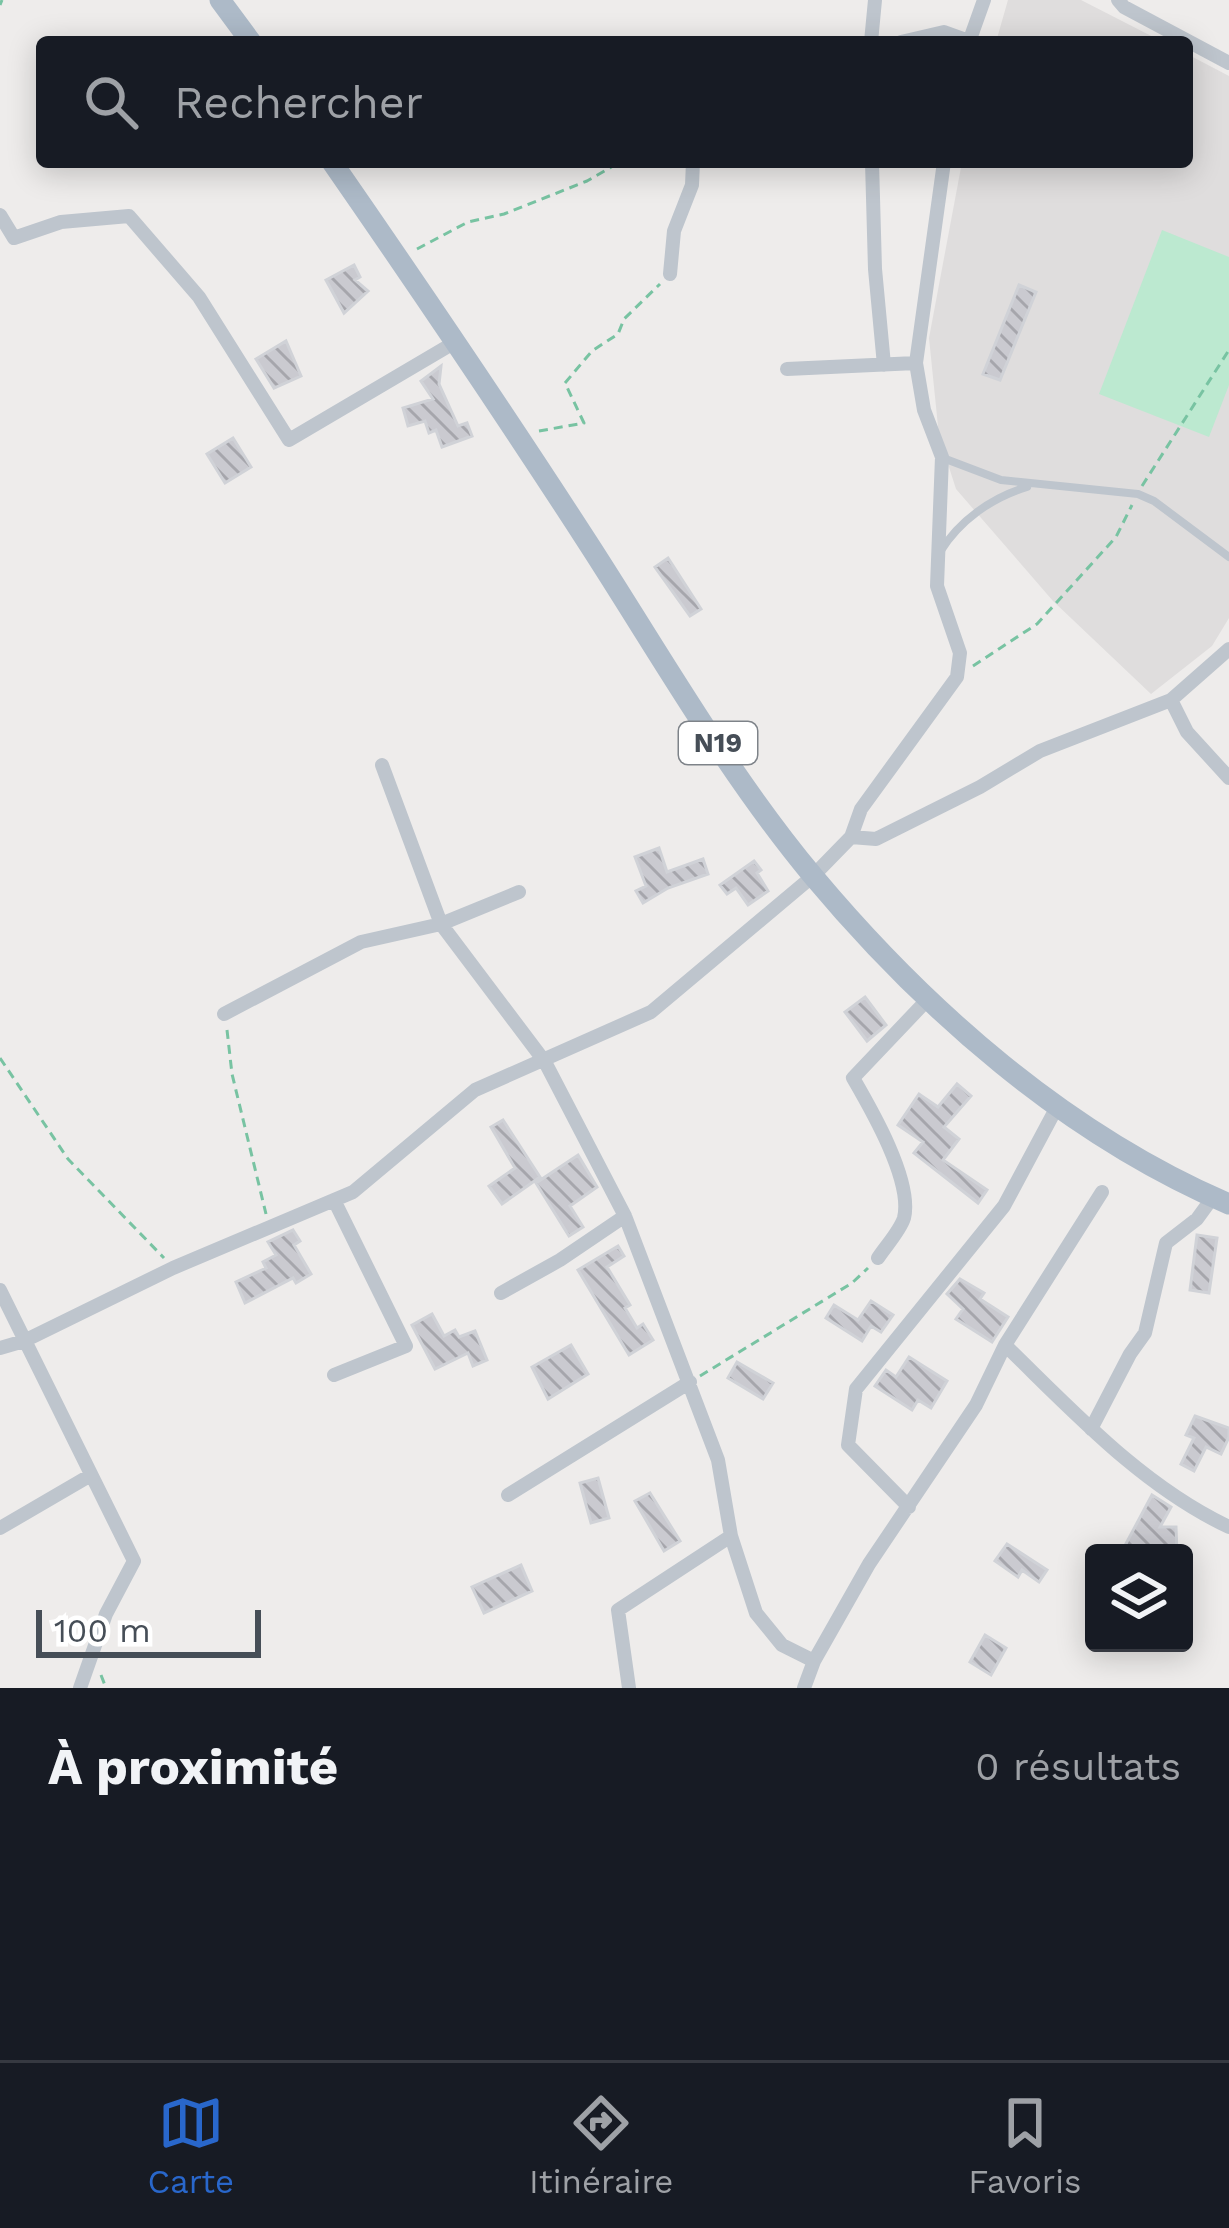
<!DOCTYPE html>
<html lang="fr">
<meta charset="utf-8">
<style>
:root{--surface:#171b24;--page:#242831;--text:#f1f3f6;--muted:#9ea1a6;--line:#363941;--accent:#2967cb}
body{margin:0;font-family:"Work Sans",sans-serif;background:var(--page);color:var(--text)}
.controls{position:absolute;right:36px;bottom:36px;display:grid;overflow:hidden;border-radius:12px;box-shadow:0 6px 30px #0003}
.controls button{width:108px;height:108px;display:grid;place-items:center;padding:0;border:0;border-bottom:3px solid var(--line);background:var(--surface);color:var(--text);font:60px sans-serif}
.scale{position:absolute;left:36px;bottom:30px;width:225px;box-sizing:border-box;padding-left:12px;border:6px solid #464e57;border-top:0;font-size:33px;line-height:42px;white-space:nowrap;color:#464e57;-webkit-text-stroke:9px #fff;paint-order:stroke}
.list{margin:0;padding:0;list-style:none}
h2{display:flex;justify-content:space-between;align-items:center;height:156px;margin:0;padding:0 48px;font-size:51px}
h2 small{font-size:39px;font-weight:400;color:var(--muted)}
.icon{flex:none;width:66px;height:66px;fill:none;stroke:currentColor;stroke-width:2;stroke-linecap:round;stroke-linejoin:round}
.map{position:relative;flex:none;width:1229px;height:1688px;overflow:hidden}
.search{position:absolute;background:var(--surface);box-shadow:0 6px 30px #0003;left:36px;right:36px;top:36px;height:132px;display:flex;align-items:center;gap:30px;box-sizing:border-box;padding:0 42px;border-radius:12px;color:var(--muted);font-size:45px}
.sheet{height:372px;background:var(--surface)}
nav{display:flex;justify-content:space-around;align-items:center;box-sizing:border-box;height:168px;border-top:3px solid var(--line);background:var(--surface);font-size:33px;color:var(--muted)}
nav a{display:grid;justify-items:center;gap:6px}
nav .on{color:var(--accent)}
.map>svg:first-child{display:block}
.education{fill:#dfdddd}
.pitch{fill:#bce9d0}
.building{fill:url(#building-back-hatch);stroke:#d0d2d7;stroke-width:3}
.lines{fill:none;stroke-linecap:round;stroke-linejoin:round}
.path{stroke:#78c3a2;stroke-width:3;stroke-dasharray:9 6;stroke-linecap:butt}
.lane{stroke:#bec5cd;stroke-width:8}
.street{stroke:#bec5cd;stroke-width:14}
.primary{stroke:#adbac8;stroke-width:21}
.labels{text-anchor:middle;dominant-baseline:central;stroke-width:9;stroke-linejoin:round;paint-order:stroke}
.shield{fill:#fff;stroke:#7e8389;stroke-width:3}
.shield-label{font-size:27px;font-weight:bold;fill:#464e57}
</style>
<div class="map">
<svg width="1229" height="1688" viewBox="0 0 1229 1688">
<defs>
<pattern id="building-back-hatch" width="6" height="6" patternUnits="userSpaceOnUse" patternTransform="scale(3)"><rect width="6" height="6" fill="#cacad0"/><path d="M-1 5l2 2M0 0l6 6M5-1l2 2" fill="none" stroke="#a6a6ac"/></pattern>
</defs>
<rect width="100%" height="100%" fill="#eeeceb"/>
<path class="education" d="M1008,0H1081L1163,42H996Z
M1187,54L1229,76V618L1212,646L1151,694L1053,601L956,489L939,436L929,338L962,162H1187Z"/>
<path class="pitch" d="M1162,230L1229,257V385L1209,437L1099,394Z"/>
<path class="building" d="M354,265L360,277L355,280L368,291L344,313L326,280Z
M1019,285L1036,292L1000,380L983,374Z
M286,341L301,376L274,388L256,359Z
M441,366L439,384L458,426L467,423L472,436L442,447L436,430L429,433L425,421L408,426L403,408L433,399L421,381Z
M233,438L251,467L225,483L207,454Z
M668,558L701,609L690,616L655,567Z
M659,848L667,872L703,859L708,874L668,888L643,903L636,891L646,886L635,857Z
M754,861L761,870L757,873L768,891L748,905L736,888L727,894L720,885Z
M865,997L886,1025L867,1041L845,1012Z
M957,1084L971,1096L944,1127L959,1139L943,1160L987,1190L978,1203L914,1153L923,1142L898,1125L919,1094L938,1107Z
M503,1120L540,1177L502,1204L489,1186L515,1168L491,1127Z
M578,1155L597,1187L570,1206L583,1227L569,1236L536,1183Z
M293,1230L300,1241L294,1245L311,1274L296,1283L293,1278L245,1303L236,1282L266,1268L263,1262L276,1255L268,1242Z
M1197,1235L1217,1238L1209,1293L1190,1290Z
M618,1246L624,1256L607,1267L630,1305L625,1308L637,1328L643,1324L653,1340L629,1355L578,1270Z
M960,1279L984,1293L980,1299L1008,1317L992,1342L956,1319L963,1309L947,1294Z
M871,1301L893,1315L881,1332L871,1326L862,1341L826,1318L834,1305L858,1320Z
M432,1314L444,1336L455,1330L459,1337L475,1331L487,1360L473,1366L468,1353L435,1369L412,1325Z
M571,1345L588,1374L548,1399L532,1367Z
M909,1357L947,1381L931,1408L918,1400L912,1410L875,1386L886,1370L896,1377Z
M737,1362L773,1383L763,1399L728,1378Z
M1195,1416L1229,1428V1437L1221,1454L1206,1447L1194,1471L1181,1464L1194,1438L1186,1435Z
M598,1478L609,1518L591,1523L580,1483Z
M650,1493L680,1541L664,1551L635,1501Z
M1152,1495L1171,1507L1160,1527H1176L1177,1553H1121Z
M1007,1544L1047,1570L1039,1582L1022,1570L1018,1577L995,1561Z
M521,1565L532,1591L484,1613L472,1587Z
M985,1635L1006,1648L991,1675L970,1662Z"/>
<g class="lines">
<path class="path" d="M0,5L2,0
M417,249L468,222L504,214L587,181L620,162
M539,431L584,423L565,383L592,351L618,334L624,319L660,284
M1142,486L1229,350
M973,666L1037,624L1116,537L1132,505
M227,1030L232,1074L266,1214
M0,1058L68,1159L164,1258
M700,1376L852,1283L868,1268
M101,1675L106,1688"/>
<path class="lane" d="M943,458L1001,480L1138,494L1154,501L1229,557
M940,552C959,521 992,497 1027,487"/>
<path class="street" d="M1118,0L1124,7L1229,63
M871,42L875,0
M901,42L944,32L969,41
M969,42L984,0
M872,162L875,269L884,365
M0,215L14,238L61,222L129,216L199,297L289,440L457,341
M670,274L674,231L692,185L693,162
M787,369L916,363
M1171,700L1187,732L1229,778
M382,765L441,924L545,1062L625,1216L718,1460L731,1536L756,1613L782,1645L814,1661
M851,837L876,839L980,787L1040,751L1171,700L1229,649
M224,1014L361,942L441,924L519,892
M334,1200L406,1346L334,1375
M878,1258C885,1247 900,1231 904,1218C913,1181 871,1109 853,1078L928,999
M0,1290L134,1561L106,1614L80,1688
M501,1293L560,1260L625,1216
M1005,1345C1074,1412 1142,1486 1229,1527
M0,1348L24,1341L173,1268L353,1192L475,1090L651,1012L813,876L851,837L861,809L957,677L960,653L937,586L942,457L924,410L916,363L944,162
M1091,1429L1130,1354L1145,1333L1166,1243L1197,1219L1213,1197
M508,1495L690,1382
M909,1507L848,1445L856,1389L1004,1206L1058,1105
M0,1528L91,1475
M629,1688L618,1610L731,1536
M804,1688L814,1661L869,1564L976,1405L1005,1345L1102,1192"/>
<path class="primary" d="M220,0L251,42
M332,162C420,289 506,416 590,546C661,656 728,774 813,876C926,1011 1066,1134 1229,1204"/>
</g>
<g class="labels">
<rect class="shield" x="679" y="722" width="78" height="42" rx="9"/>
<g class="shield-label">
<text x="718" y="743">N19</text>
</g>
</g>
</svg>
<div class="controls">
<button><svg class="icon" aria-label="layers" viewBox="0 0 24 24"><path d="M12 4l9 5-9 5-9-5zM3 14l9 5 9-5"/></svg></button>
</div>
<div class="scale">100 m</div>
<div class="search"><svg class="icon" aria-label="search" viewBox="0 0 24 24"><circle cx="10" cy="10" r="6"/><path d="M15 15l6 6"/></svg>Rechercher</div>
</div>
<section class="sheet">
<h2>À proximité<small>0 résultats</small></h2>
<ul class="list">
</ul>
</section>
<nav>
<a class="on"><svg class="icon" aria-label="map" viewBox="0 0 24 24"><path d="M3 6l6-2 6 2 6-2v14l-6 2-6-2-6 2zM9 4v14M15 6v14"/></svg>Carte</a>
<a><svg class="icon" aria-label="directions" viewBox="0 0 24 24"><path d="M12 3l9 9-9 9-9-9zM9 14v-3h6M13 9l2 2-2 2"/></svg>Itinéraire</a>
<a><svg class="icon" aria-label="saved" viewBox="0 0 24 24"><path d="M7 4h10v16l-5-4-5 4z"/></svg>Favoris</a>
</nav>
